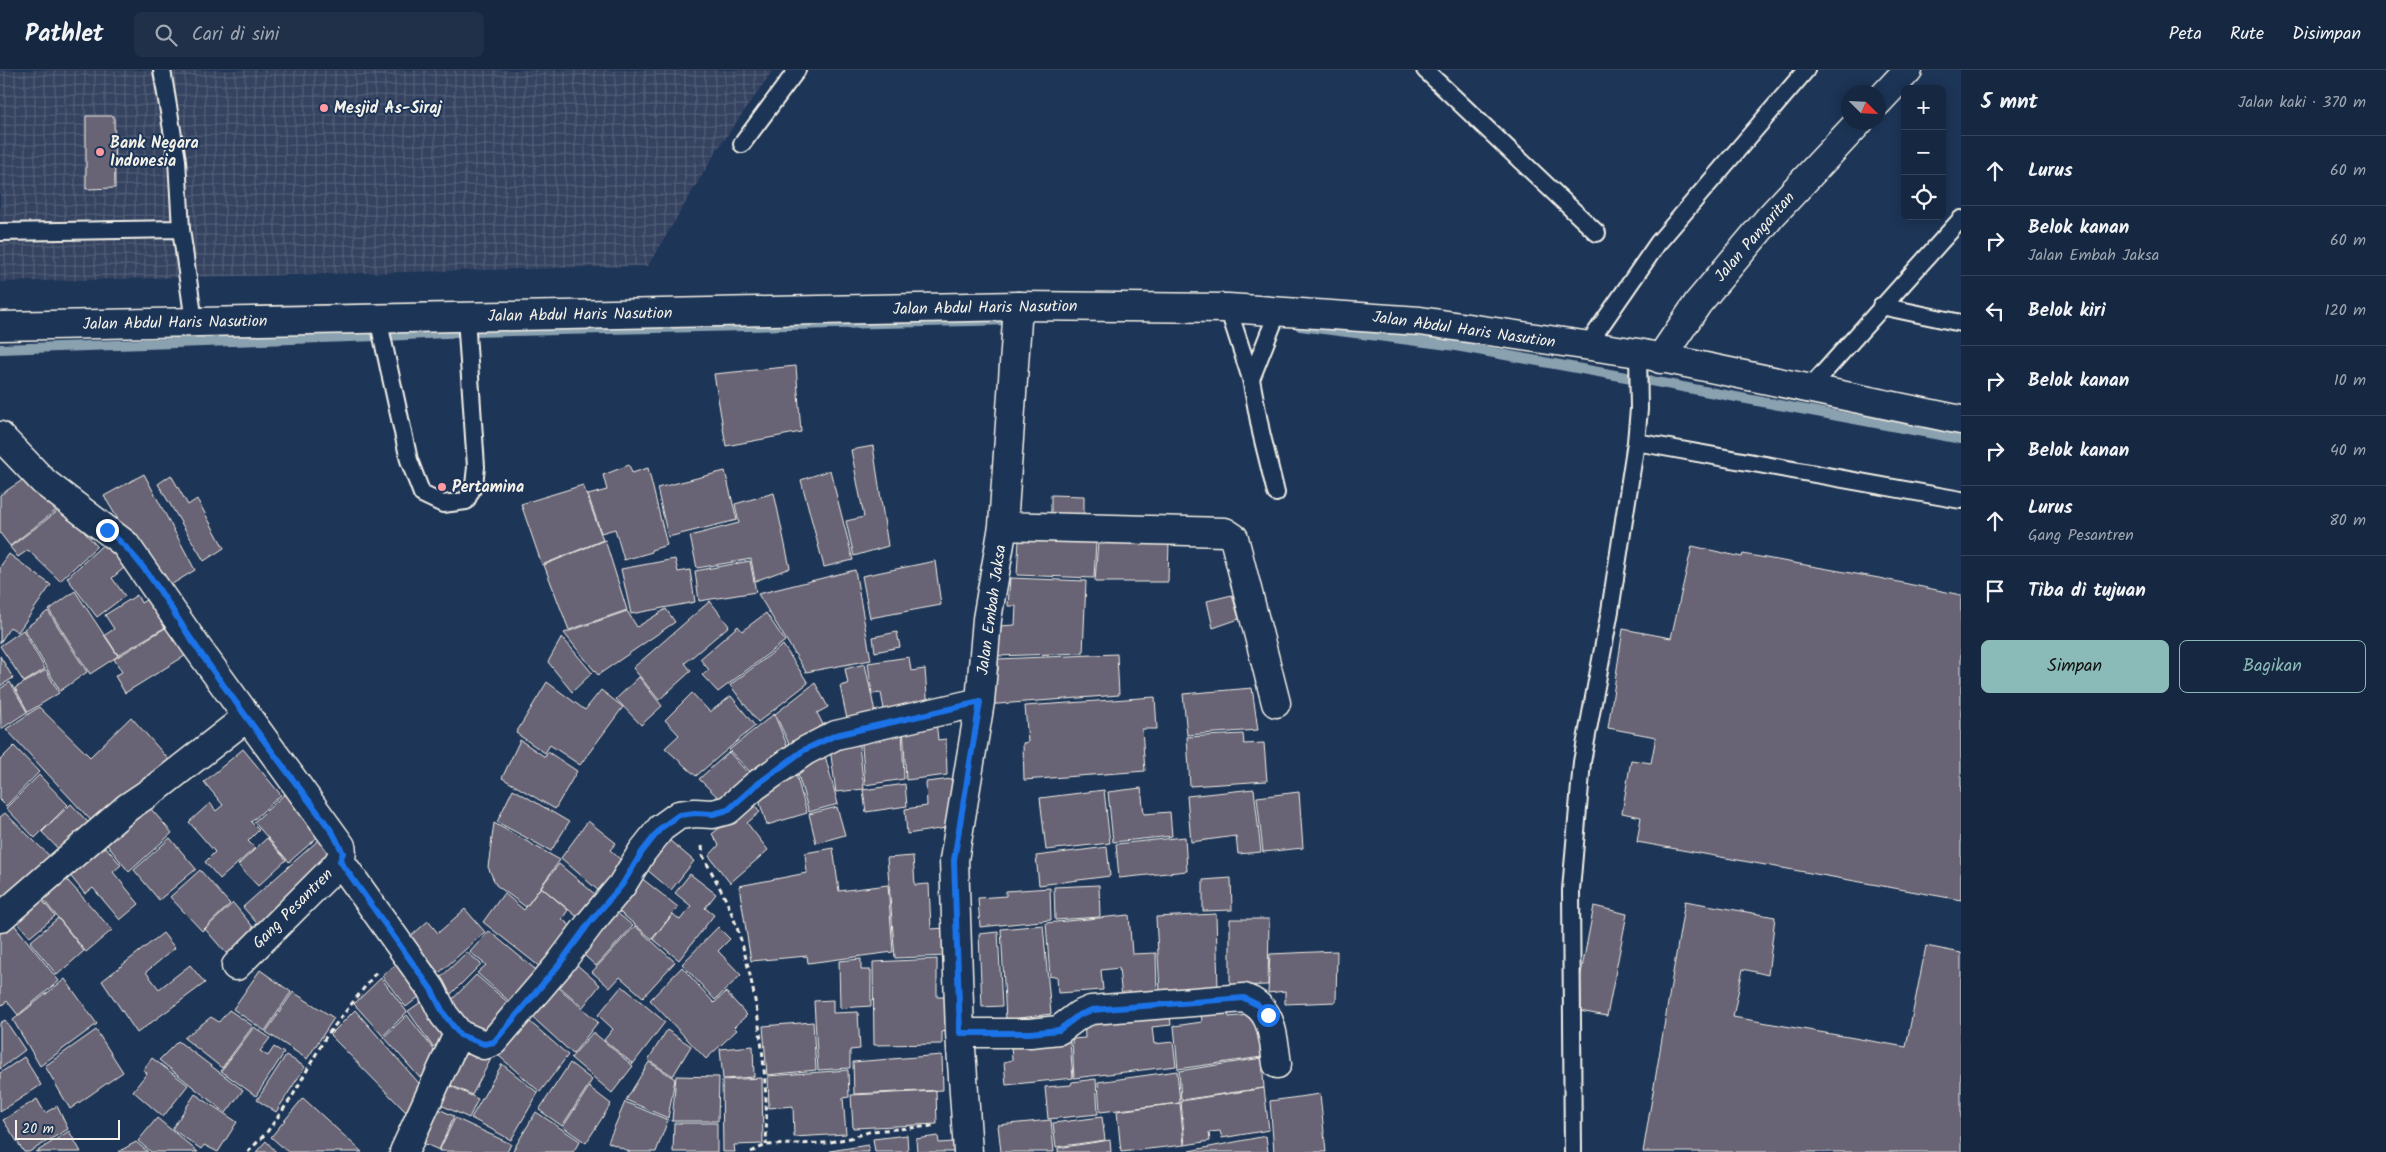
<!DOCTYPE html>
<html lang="id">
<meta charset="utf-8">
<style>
:root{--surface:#162841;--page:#1f3048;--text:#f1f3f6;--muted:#9ea6b1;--line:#35445a;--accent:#8bbbb9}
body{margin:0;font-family:Kalam,sans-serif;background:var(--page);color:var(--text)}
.controls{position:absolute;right:15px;top:15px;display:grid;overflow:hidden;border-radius:8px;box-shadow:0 2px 12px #0003}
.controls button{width:45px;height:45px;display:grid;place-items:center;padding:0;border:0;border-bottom:1px solid var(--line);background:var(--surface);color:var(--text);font:25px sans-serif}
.compass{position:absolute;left:1841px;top:15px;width:45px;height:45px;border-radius:50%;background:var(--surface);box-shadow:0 2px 12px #0003;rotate:114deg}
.scale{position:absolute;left:15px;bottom:12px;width:105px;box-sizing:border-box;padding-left:5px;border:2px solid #f4f1e8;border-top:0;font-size:14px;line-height:18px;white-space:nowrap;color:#f4f1e8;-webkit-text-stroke:4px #1d3557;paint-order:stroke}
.stop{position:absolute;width:15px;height:15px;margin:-11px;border:4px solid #1a73e8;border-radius:50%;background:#fff}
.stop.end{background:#1a73e8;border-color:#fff;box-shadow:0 1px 5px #0008}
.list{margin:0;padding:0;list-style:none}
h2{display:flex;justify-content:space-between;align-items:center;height:65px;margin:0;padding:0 20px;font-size:21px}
h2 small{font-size:16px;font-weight:400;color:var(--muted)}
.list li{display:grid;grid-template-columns:32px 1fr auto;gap:15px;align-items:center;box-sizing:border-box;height:70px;padding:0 20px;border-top:1px solid var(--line)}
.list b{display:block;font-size:19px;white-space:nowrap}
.list p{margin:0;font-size:16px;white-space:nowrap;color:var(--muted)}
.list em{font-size:16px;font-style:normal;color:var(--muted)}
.actions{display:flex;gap:10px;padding:15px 20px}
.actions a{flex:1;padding:11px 0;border:1px solid var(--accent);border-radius:8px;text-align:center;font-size:18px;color:var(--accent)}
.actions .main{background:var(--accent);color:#111}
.icon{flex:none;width:28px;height:28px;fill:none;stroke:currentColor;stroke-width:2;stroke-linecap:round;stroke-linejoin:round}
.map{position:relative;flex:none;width:1961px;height:1082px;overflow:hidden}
header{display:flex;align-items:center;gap:30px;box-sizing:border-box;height:70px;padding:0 25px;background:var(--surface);border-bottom:1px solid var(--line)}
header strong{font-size:24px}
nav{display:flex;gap:28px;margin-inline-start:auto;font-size:18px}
.search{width:350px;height:45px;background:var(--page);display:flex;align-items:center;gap:12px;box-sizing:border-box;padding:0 18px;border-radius:8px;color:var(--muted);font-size:19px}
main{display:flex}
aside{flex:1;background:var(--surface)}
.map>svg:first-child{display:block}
.industrial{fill:url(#industrial-grid)}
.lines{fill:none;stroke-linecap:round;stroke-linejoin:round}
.stream{stroke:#8aa1b0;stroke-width:10}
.building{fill:#686475;stroke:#f4f1e8}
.lane-casing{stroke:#f4f1e8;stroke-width:20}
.street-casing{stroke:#f4f1e8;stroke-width:31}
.secondary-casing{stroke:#f4f1e8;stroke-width:31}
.highway-casing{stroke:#f4f1e8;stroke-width:31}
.path{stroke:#f4f1e8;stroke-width:3;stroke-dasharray:5 4;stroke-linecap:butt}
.lane{stroke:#1d3557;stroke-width:16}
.street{stroke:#1d3557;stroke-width:28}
.secondary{stroke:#1d3557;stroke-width:28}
.highway{stroke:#1d3557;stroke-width:28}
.route{stroke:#1a73e8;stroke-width:6}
.poi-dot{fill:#ff9aa2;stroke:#1d3557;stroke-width:2}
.labels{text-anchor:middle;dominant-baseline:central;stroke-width:4;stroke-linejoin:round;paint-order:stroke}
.poi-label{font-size:16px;font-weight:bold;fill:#f4f1e8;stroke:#1d3557;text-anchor:start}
.street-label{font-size:16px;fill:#f4f1e8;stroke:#1d3557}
</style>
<header>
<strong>Pathlet</strong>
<div class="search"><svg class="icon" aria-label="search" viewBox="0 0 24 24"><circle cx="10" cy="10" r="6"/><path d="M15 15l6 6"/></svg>Cari di sini</div>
<nav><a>Peta</a><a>Rute</a><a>Disimpan</a></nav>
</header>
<main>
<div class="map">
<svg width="1961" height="1082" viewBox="0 0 1961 1082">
<defs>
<pattern id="industrial-grid" width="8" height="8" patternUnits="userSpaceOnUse" patternTransform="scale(1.25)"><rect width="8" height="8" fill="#344360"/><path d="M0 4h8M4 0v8" fill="none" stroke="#525f77"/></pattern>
</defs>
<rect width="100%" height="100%" fill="#1d3557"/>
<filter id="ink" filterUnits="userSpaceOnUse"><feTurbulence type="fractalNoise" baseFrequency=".02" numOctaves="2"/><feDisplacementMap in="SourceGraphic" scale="10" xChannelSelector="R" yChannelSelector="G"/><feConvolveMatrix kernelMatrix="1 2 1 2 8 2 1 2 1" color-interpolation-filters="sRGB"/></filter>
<g filter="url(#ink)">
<path class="industrial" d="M0,0H773L717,80L648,196L0,212Z"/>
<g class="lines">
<path class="stream" d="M1300,256L1456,276L1637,309
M469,262L1015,250
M385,266L466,262
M0,279L379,266
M1640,309L1961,369"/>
</g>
<path class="building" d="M86,46H114L115,118L86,119Z
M796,296L801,362L726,376L714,304Z
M873,376L888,476L854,486L846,451L864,447L851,380Z
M629,395L632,403L648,398L667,475L651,480L652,482L624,490L615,459L601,463L588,425L607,420L603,405Z
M830,400L853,490L824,497L801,410Z
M725,401L737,450L668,467L657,418Z
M33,403L63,435L10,476L0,463V425Z
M144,404L195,500L161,521L104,426Z
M171,405L188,435L197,429L224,478L204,491L158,414Z
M583,415L603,470L542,495L521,434Z
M774,423L790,498L755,511L751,489L697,498L690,466L739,453L735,434Z
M1051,425L1084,426V451L1051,450Z
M62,438L97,476L60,511L28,480L18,487L10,477Z
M109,469L130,493L112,508L125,526L97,547L67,508Z
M1169,469L1168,512H1095L1098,471Z
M605,470L627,540L569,560L544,495Z
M1019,470L1096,471L1094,508L1017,505Z
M1692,476L1742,487L1743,484L1879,508L1961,525V830L1637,772L1641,747L1622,743L1631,690L1651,693L1656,667L1608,658L1623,559L1671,568Z
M9,484L51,515L18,562L10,557L0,573V497Z
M675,489L678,502L690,500L695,532L631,544L621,499Z
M750,491L756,522L699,531L695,501Z
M935,491L941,535L870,548L862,506Z
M855,500L871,590L806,602L758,524Z
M1010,508L1086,511L1083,583L997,586L999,556L1015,555L1016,536H1008Z
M75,521L118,586L90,604L49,540Z
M158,523L174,552L118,585L105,565L114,559L105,545L137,525L141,533Z
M1232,525L1239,549L1213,558L1207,531Z
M710,531L729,556L685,593L691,601L659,630L633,598Z
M666,539L675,552L598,605L564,563L627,541L637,557Z
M48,541L87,602L60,621L24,559Z
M766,543L785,571L718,622L702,605L709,600L700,589L738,556L742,561Z
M177,551L188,584L125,623L115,606L122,602L114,589Z
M23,560L45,599L24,612L0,576Z
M897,562L900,577L875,582L873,567Z
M562,567L592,603L572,622L548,592Z
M783,575L808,613L758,652L730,615Z
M1117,584L1119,625L985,635L986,602L998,601V589Z
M0,586L13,608L0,616Z
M909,587L911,601L925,599L928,639L885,644L881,623L872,624L868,593Z
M865,594L876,647L848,654L840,616L848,614L845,599Z
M46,600L59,623L28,642L15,618Z
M639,607L662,636L641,655L616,629Z
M10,612L27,642L1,659L0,619Z
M547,612L585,640L601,620L623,637L580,695L550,675L545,683L516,663Z
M815,613L828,637L817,643L827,662L793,682L775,644Z
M1252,618L1258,660L1187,665L1183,624Z
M692,623L710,642L731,626L755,656L696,706L665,678L679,665L665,650Z
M1155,627L1157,659H1142L1145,701L1024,710L1023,673L1028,672L1025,636Z
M39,637L90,687L131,647L170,691L98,758L6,659Z
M774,644L789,680L756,708L729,680Z
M936,651L938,670L946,669L947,705L906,710L903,655Z
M902,659L904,709L865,715L861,663Z
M1243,664L1244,674L1264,673L1267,711L1190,716L1187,667Z
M858,667L864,719L836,722L829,671Z
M520,670L545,687L548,682L577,701L555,739L502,708Z
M14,676L39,702L6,736L0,730V690Z
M243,679L281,725L251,752L259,760L248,771L255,778L220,809L205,792L215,782L189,752L210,733L216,741L223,735L204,712Z
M729,682L756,712L728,737L699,709Z
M824,682L838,734L809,742L794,691Z
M792,691L807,743L767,755L755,718Z
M39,705L68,735L35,768L6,738Z
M952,709V757L907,764L905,739L927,736L926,712Z
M905,714L907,736L866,742L863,720Z
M1141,718L1144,744L1170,742L1172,766L1113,772L1108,722Z
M513,719L569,752L551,781L497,752Z
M1254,719L1261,782L1238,784L1236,766L1191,772L1187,726Z
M1104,720L1110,773L1046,780L1040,728Z
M1299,722L1303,778L1263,782L1257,727Z
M286,723L321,764L289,792L254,752Z
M144,731L172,763L129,802L100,766Z
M752,731L760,742L747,753L768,780L730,813L709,786L719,775L712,764Z
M71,734L96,761L67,788L42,762Z
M837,737L845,765L816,773L809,744Z
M5,743L59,795L0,846V747Z
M588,751L616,773L610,780L621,790L617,794L627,803L608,829L561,788Z
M494,753L560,790L526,837L496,815L488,797Z
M662,764L694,791L671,820L639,793Z
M322,767L339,788L261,858L243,837Z
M1185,767L1187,801L1119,808L1116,774Z
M98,768L121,795L113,802L139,834L120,850L93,818L85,824L64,798Z
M170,768L196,799L159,830L134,800Z
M267,768L286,790L258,816L238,795Z
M1107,777L1110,806L1039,815L1036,786Z
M833,778L839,821L888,815L893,882L808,893L807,886L751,891L739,816L807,803L805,783Z
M913,786L915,815L929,814L931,859L946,858L947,886L895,888L887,788Z
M559,794L603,831L586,854L541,817Z
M200,800L230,834L202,861L170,827Z
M60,802L112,860L86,882L37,822Z
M635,803L678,837L652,869L610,834Z
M690,804L716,824L705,838L714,845L679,890L653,869L673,844L680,850L691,836L675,823Z
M1231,808L1232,840L1203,841V810Z
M1099,815L1100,847L1055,850L1054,817Z
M541,817L568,840L562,849L579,863L549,904L483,852L504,823L524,840Z
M1050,818L1051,850L980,857L978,828L1006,826V821Z
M37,824L55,846L30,867L12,846Z
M1685,831L1775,847L1768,905L1743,899L1733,947L1906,977L1926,876L1961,883V1082H1643Z
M233,833L259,864L232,890L205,859Z
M1594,836L1627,844L1607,946L1574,940Z
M610,837L633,856L596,896L575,877Z
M465,839L485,862L439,903L410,867L428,851L438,863Z
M1216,844L1218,919L1160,922L1156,847Z
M1129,845L1132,884L1156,883L1157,924L1122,928L1119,898L1101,900L1103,920L1058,923L1057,906L1050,907L1046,853Z
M8,847L59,911L18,945L7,931L2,935L0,933V854Z
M58,848L84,881L57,905L30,872Z
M1230,849H1269L1268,915L1230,916Z
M1043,855L1051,944L1006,950L1001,859Z
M635,856L675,892L643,927L620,907L610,918L592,902Z
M718,857L730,869L718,881L741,905L715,930L682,894Z
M489,861L541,904L519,940L477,903L486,895L470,882Z
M998,862L1002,936L982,937L979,864Z
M163,863L175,878L146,902L159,919L190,895L205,913L137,963L102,911Z
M1337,881L1336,932L1285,934V921L1268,923L1270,884Z
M467,882L481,894L449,926L436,912Z
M406,886L429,919L406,937L382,906Z
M568,887L600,915L583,937L551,909Z
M861,889V900H871V936L840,938L839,891Z
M937,889V927H947V961L942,962V974L874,975L873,892Z
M682,897L714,933L726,922L747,945L734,957L737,960L706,989L650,930Z
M260,900L291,922L265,961L233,939Z
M476,905L518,941L488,974L445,937Z
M381,908L407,942L383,966L354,934Z
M65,909L97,954L40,996L13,950Z
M550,910L598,952L573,984L528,943Z
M622,916L665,952L633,994L604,970L613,959L598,945Z
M293,922L334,948L307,989L266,962Z
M424,930L453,964L433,977L408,941Z
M833,930V943L858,942L860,979L850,980V998L818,1000L814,931Z
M1169,937L1171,955L1152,957L1154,974L1173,972L1176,996L1074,1008L1072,969L1085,968L1084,944Z
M1227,937L1229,947L1259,944L1262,987L1178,999L1174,956L1202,952L1201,942Z
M229,940L253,956L222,998L184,968L211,947L219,952Z
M355,940L424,1019L410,1046L330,965Z
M521,944L568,985L540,1022L499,986L512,970Z
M407,945L441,989L420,1008L384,967Z
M5,950L25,980L0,999V953Z
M813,952L816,1000L767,1005L763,956Z
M254,957L270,968L260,981L268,986L274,977L284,983L256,1026L221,1001Z
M96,960L123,1002L70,1039L45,996Z
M667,960L691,976L673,1006L648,990Z
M1069,961L1073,1008L1006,1015L1004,992L1012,990L1011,975Z
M593,962L633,996L612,1023L571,988Z
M178,971L243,1020L226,1043L159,990Z
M463,975L494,983L472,1025L444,1012Z
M753,976L754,1007L723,1009L720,979Z
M286,985L305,997L276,1042L257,1030Z
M942,985L943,1020L854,1024L853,992Z
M24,987L41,1015L0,1042V1003Z
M152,988L188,1015L163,1047L133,1021L147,1003L143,1000Z
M1262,988L1264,1018L1181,1030L1179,1001Z
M649,992L675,1009L668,1048L626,1030Z
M570,993L592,1010L562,1056L539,1040Z
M502,994L538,1023L511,1070L471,1048Z
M848,1000L849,1027L843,1028L846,1064L794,1067L793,1036L769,1038L768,1006Z
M1177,1001L1180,1033L1100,1042L1098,1012Z
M676,1006L719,1007L718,1051H672Z
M762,1008L763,1074L734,1075L735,1082H723L722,1010Z
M1096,1009L1098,1044L1048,1049L1045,1017L1071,1015L1072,1012Z
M438,1010L478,1029L469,1048L428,1029Z
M589,1017L611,1034L586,1073L563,1057Z
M1264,1018L1269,1060L1222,1068L1220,1061L1209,1062L1210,1071L1185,1075L1181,1031Z
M936,1021L937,1054L853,1058L851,1025Z
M195,1024L237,1052L218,1082L204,1075L201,1079L172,1059Z
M1320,1024L1326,1082H1274L1270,1031Z
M303,1028L362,1082H288L271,1067Z
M37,1029L45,1043L57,1036L68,1059L29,1082H24L3,1050Z
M625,1032L668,1050L656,1082H630L608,1072Z
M1180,1033L1184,1075L1121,1082L1117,1041Z
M430,1035L454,1046L439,1080L414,1069Z
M536,1042L580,1071L573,1082H512Z
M1102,1047L1105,1070L1056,1077L1053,1053Z
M157,1048L198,1082H151L138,1071Z
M455,1048L511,1074L507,1082L439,1081Z
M1051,1050L1054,1082H1001L998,1055Z
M674,1053H717V1082H673Z
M69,1061L81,1082H36Z
M907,1065L908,1082H875L873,1069Z
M938,1066L939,1073L953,1072L955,1082H917L916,1069Z
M1266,1066L1268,1082H1189V1081Z
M1110,1070L1111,1082H1058V1078Z
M266,1071L276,1082H256Z
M136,1072L148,1082H118Z
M868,1075L869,1082H830V1081Z"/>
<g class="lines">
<defs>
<path id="lane" d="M162,0L177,90L181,159L194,252
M1425,0L1597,163
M742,74L797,0
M0,162L181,159
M1881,236L1961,253
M1228,238L1251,309L1261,362L1276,423
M378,248L409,390L422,424L443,434L466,431L474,415L476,397L466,247
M1586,277L1658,173L1806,0
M1251,309L1278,241
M1808,320L1961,149
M1636,372L1961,430
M1573,1082L1571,820L1582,692L1610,541L1636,372L1639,339L1638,283"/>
<path id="street" d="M0,366L44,412L125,474L196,576L341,776C344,787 339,792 332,800L236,896
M1003,456L1225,462L1234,468L1276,633
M340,791L431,919L444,945L460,965
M0,848L128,737L159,716L247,647
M960,963H1030L1059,960L1079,945L1091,940L1244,928C1274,938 1273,968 1277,994
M404,1082L457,966L461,965L484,975L493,972L558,896L591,852L622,815L642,782L661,758L679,745L695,743L713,744L728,740L755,716L805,681L836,665L980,632
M968,1082L960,963L954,790L980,632L987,549L1003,456L1018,236"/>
<path id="secondary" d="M1878,32L1908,0
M1660,289L1698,233L1771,146L1859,52"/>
<path id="highway" d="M0,256L1018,236L1228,238L1420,251L1638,283L1961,350"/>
</defs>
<use href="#lane" class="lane-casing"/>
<use href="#street" class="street-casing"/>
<use href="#secondary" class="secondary-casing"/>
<use href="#highway" class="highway-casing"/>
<path class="path" d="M702,776L703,786C714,807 727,829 735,852C757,913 769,1009 766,1075
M248,1082L267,1062L292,1027L325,968L378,900
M751,1082L766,1075L825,1073L850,1068L872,1061L933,1056"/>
<use href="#lane" class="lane"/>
<use href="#street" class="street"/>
<use href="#secondary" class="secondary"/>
<use href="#highway" class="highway"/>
</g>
</g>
<g class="lines" filter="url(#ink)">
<path class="route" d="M107,460C145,490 168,535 195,575C239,639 287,701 333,763L343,783L340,791L431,919L444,944L460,965L484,974L494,972L558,896L590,852L622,815L642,782L661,758L679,745L695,743L713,744L728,740L755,716L804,680L836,665L980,632L954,790L960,963H1030L1059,960L1079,945L1092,940L1244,928L1258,935L1268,945"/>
</g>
<g class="poi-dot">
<circle cx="324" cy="38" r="5"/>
<circle cx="100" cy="82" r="5"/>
<circle cx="442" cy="417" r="5"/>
</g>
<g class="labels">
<g class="poi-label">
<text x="334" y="38">Mesjid As-Siraj</text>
<text x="110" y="73">Bank Negara<tspan x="110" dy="18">Indonesia</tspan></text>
<text x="452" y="417">Pertamina</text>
</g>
<g class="street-label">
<text transform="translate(1755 167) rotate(-49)">Jalan Pangaritan</text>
<text transform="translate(985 238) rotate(-1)">Jalan Abdul Haris Nasution</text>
<text transform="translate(580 245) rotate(-1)">Jalan Abdul Haris Nasution</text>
<text transform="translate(175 253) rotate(-1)">Jalan Abdul Haris Nasution</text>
<text transform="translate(1464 260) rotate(8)">Jalan Abdul Haris Nasution</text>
<text transform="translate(992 540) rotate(-82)">Jalan Embah Jaksa</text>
<text transform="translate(293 839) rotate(-45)">Gang Pesantren</text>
</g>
</g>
</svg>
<div class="controls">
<button>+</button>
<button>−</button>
<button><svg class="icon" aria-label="locate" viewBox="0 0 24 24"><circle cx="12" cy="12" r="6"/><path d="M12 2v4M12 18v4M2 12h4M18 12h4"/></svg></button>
</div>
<svg class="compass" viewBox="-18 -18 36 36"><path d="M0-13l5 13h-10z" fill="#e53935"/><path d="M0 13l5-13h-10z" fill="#9ea6b1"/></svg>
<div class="scale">20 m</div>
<div class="stop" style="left:1268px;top:945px"></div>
<div class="stop end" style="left:107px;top:460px"></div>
</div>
<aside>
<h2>5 mnt<small>Jalan kaki · 370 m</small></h2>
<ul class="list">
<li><svg class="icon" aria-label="ahead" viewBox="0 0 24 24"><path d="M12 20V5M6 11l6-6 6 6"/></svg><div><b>Lurus</b></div><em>60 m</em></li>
<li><svg class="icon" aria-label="right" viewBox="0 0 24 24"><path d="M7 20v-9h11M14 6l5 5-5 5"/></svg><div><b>Belok kanan</b><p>Jalan Embah Jaksa</p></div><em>60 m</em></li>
<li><svg class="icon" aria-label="left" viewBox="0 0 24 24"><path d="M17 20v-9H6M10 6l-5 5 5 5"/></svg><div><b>Belok kiri</b></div><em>120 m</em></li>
<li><svg class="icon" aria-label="right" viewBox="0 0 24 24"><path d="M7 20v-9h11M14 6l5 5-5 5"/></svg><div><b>Belok kanan</b></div><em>10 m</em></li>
<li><svg class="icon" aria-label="right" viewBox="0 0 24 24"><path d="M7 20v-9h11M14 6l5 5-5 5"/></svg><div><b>Belok kanan</b></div><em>40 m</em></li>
<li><svg class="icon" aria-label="ahead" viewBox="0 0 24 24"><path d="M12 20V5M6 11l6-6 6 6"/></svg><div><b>Lurus</b><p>Gang Pesantren</p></div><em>80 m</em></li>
<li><svg class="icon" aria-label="arrive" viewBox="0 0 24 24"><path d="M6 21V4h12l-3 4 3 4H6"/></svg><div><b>Tiba di tujuan</b></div></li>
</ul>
<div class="actions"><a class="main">Simpan</a><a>Bagikan</a></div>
</aside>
</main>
